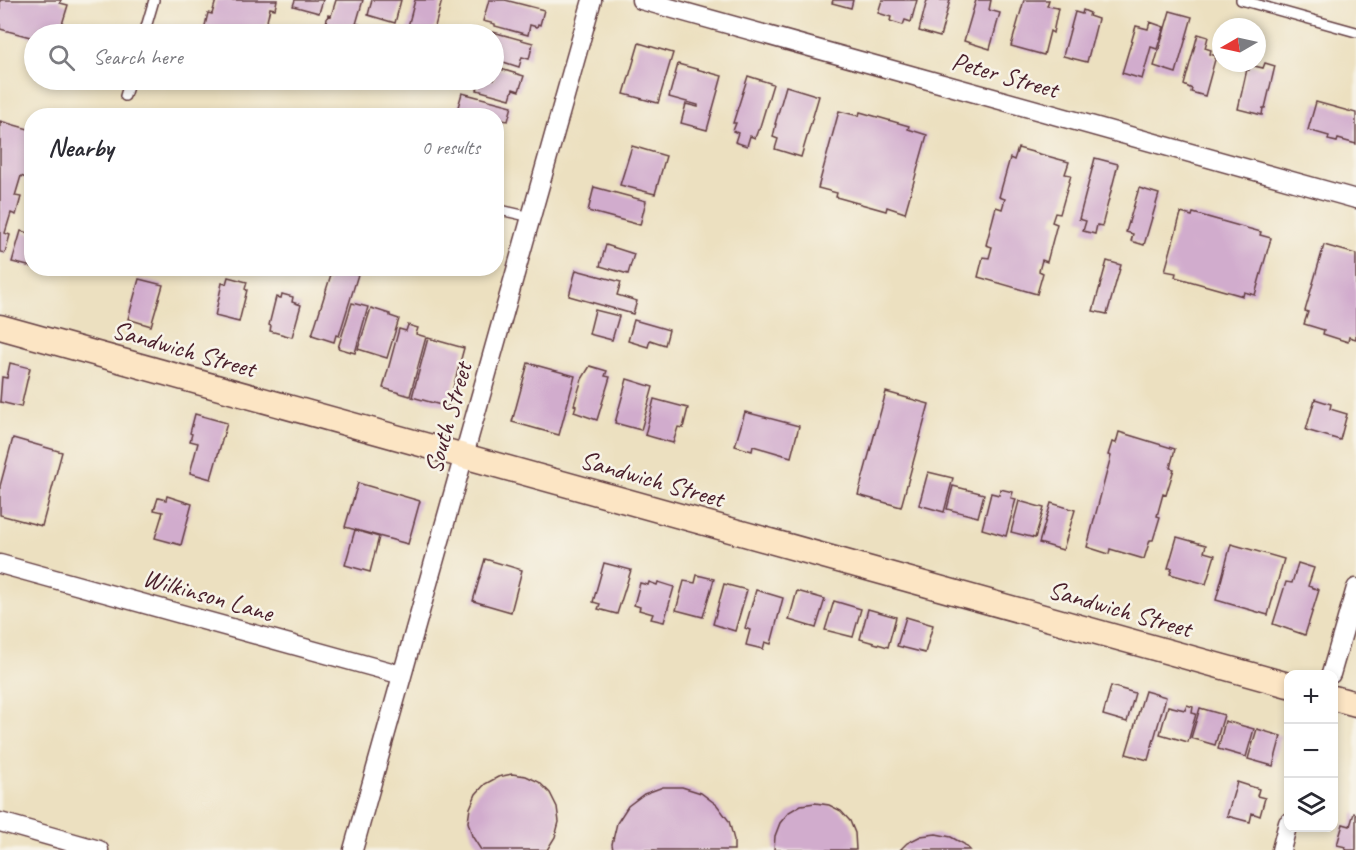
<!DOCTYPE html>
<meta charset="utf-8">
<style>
:root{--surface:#fff;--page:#f2f2f3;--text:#2b2b33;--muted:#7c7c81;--line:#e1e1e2}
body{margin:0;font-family:Caveat,sans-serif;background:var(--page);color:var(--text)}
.controls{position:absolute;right:18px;bottom:18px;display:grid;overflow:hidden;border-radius:12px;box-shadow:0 3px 9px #0003}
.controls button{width:54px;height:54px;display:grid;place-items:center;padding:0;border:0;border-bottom:2px solid var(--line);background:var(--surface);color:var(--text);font:30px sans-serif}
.compass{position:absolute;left:1212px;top:18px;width:54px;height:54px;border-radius:50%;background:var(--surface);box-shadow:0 3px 9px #0003;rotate:261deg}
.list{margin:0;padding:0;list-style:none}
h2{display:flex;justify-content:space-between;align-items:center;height:78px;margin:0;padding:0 24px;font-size:26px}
h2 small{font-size:20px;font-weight:400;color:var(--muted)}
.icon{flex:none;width:33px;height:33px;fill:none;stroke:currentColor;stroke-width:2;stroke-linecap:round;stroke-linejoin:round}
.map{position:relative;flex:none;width:1356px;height:850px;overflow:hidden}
.search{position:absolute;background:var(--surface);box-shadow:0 3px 9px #0003;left:24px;top:24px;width:480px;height:66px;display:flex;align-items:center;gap:15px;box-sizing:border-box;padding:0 21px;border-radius:33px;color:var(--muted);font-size:22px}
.panel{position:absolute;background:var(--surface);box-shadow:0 3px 9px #0003;left:24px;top:108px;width:480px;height:168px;border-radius:24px}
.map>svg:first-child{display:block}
.building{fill:#d1accd}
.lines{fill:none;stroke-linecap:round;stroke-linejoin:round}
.lane-casing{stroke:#623c41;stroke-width:12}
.street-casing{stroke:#623c41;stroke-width:21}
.secondary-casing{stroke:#623c41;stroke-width:27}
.lane{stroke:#fff;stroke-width:9}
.street{stroke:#fff;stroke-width:18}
.secondary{stroke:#fce5c4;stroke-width:24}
.labels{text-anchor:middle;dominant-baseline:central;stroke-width:5;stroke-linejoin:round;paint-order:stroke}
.street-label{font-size:26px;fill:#4a1f2b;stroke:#f7f3e8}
</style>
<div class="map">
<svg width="1356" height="850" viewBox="0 0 1356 850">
<rect width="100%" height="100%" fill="#f7f3e8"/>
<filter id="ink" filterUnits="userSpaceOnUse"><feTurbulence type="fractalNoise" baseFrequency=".0167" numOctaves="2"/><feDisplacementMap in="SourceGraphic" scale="12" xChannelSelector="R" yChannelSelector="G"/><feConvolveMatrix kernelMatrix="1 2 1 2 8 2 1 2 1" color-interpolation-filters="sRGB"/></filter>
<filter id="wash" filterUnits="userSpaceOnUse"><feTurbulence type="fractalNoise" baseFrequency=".008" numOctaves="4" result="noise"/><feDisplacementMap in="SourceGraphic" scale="24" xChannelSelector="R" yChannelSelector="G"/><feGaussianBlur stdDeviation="1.35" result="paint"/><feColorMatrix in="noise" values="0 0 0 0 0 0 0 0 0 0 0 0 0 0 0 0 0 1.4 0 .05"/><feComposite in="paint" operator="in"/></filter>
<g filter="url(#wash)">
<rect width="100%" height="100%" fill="#ece0c0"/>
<g id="blocks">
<path class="building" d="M0,0H61L60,3L68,5L59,34H34V38L0,29Z
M216,0H277L275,9L270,8L265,30L268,31L267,34H203L208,13L212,14Z
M295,0H323L319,13L293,6Z
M336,0H363L356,24H359L356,34H337L324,31L328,15L331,16Z
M372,0H401L395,23L368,15Z
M415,0H442L433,34H406Z
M489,0H505L544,10L540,25L538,24L537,27L530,25L528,35L495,26V24L483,21Z
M833,0H853L851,8L832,3Z
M882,0H917L911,22L905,20L903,25L890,21L891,17L878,13Z
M927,0H950L940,37L919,31Z
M976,0H991L989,10L1000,13L990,49L964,41Z
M1024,0H1049L1047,6L1058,8L1053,33L1050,31L1044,55L1011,46Z
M1083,10L1090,13L1089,16L1098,19L1087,62L1063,56L1075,12L1082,14Z
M1170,11L1192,17L1176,73L1154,66Z
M1150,22L1164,27L1157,49L1151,47L1142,79L1122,73L1136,26L1148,29Z
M493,32L533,43L529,59L522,57L519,67L494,59Z
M1198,34L1208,37L1205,48L1211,50L1210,54L1216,56L1205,96L1191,92L1192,89L1184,85Z
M639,43L673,53L658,103L624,94Z
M1265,63L1275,66L1265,108H1263L1262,115L1238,109L1247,69L1249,70L1250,65L1263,68Z
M678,64L722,76L707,130L681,123L686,104L698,107V105L669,97Z
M494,67L524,76L519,91L513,89L510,99L477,90L480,80H494Z
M748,76L773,84L759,130H758L755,138L750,136L747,146L735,142L738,133L733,131L736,123H733Z
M786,86L819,96L801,157L775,149L778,139L773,137L776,124H775Z
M462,93L512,106L508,121L502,120L500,130L496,129V116L456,114Z
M1316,102L1356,113V144L1338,139L1337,142L1328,140L1329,136L1308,130Z
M839,111L859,116L860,112L909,126L908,129L927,135L905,213L887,207L886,211L836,197L837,193L818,188Z
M0,121L32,130V146L28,158H31L26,178L21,176L15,196L21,197L16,215L11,213L5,233L10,235L5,253L0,252Z
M632,146L666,156L655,194L620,185Z
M1018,148L1069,162L1065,174L1071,175L1060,214L1055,213L1052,222L1057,224L1047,262L1042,260L1039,271L1043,273L1037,294L978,277L983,257L989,258L992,247L986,245L996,207L1002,209L1005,199L999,197L1010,158L1014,160Z
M1095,158L1118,164L1102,226L1097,225L1095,234L1083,231L1086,221L1079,219Z
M594,187L646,201L640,225L588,211Z
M1139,188L1159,194L1144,245L1131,241L1133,234L1126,232Z
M1181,213L1192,216L1193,213L1261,232L1260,235L1271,238L1255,295L1244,292L1243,296L1175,277L1176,273L1165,271Z
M21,231L32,234V267L12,262Z
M606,245L634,254L628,274L600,266Z
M1324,245L1356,254V339L1349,337L1348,342L1323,334L1324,330L1304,324L1308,312L1305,311Z
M1107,261L1121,265L1107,314L1093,311Z
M333,268H360L339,336L336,335L334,342L312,335Z
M576,270L621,282L617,295L637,301L633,314L569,296Z
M228,277L247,282L245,289L247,290L239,322L215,316L222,283L226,284Z
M139,279L163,285L151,326L128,319Z
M282,294L293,297L292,302L301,305L292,337L270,331L271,326L269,325L276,297L281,298Z
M352,303L368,307L355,353L338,348Z
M371,308L390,314V316L399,319L387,358L358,349Z
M595,310L619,316L612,340L589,334Z
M634,320L669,330L665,345L650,340L648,347L628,341Z
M408,325L418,328L416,334L426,337L410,396L383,388L399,329L406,331Z
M428,338L464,348L448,407L412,397Z
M10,363L30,368L21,407L0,402L2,377L7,378Z
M528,363L575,376L559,435L512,422Z
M590,366L607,371L605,376L610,377L597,420L574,412L576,406L574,405L582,379Z
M627,379L653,387L641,430L615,423Z
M886,392L929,404L901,507L858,495Z
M654,399L688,408L683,428L678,427L673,443L645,435Z
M1315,399L1331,404L1330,409L1347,414L1340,440L1306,430Z
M745,412L799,426L791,457L753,446L752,451L735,446Z
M195,414L227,423L211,479L190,473L198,443L190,441L192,434L190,433Z
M1119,432L1175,449L1170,468L1174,469L1166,495L1163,494L1157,516L1160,517L1153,540H1150L1144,559L1110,549L1109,554L1087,547L1111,456L1108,455L1112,442L1116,443Z
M13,438L62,452L42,526L0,515V486Z
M928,472L953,478L944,512L919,505Z
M358,483L420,501L408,544L345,527Z
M953,486L984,494L978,517L947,509Z
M1000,489L1013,492L1011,498L1016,499L1006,536L982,529L991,493L999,495Z
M167,496L192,504L181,545L155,538L163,512L154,510L158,498L166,500Z
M1019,501L1044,508L1035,538L1011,532Z
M1051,503L1075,510L1063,550L1039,543Z
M355,530L379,537L370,572L345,565Z
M1177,537L1206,545L1204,552L1215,555L1206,584L1170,574L1172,568H1168Z
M1231,544L1284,559L1268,615L1216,600Z
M485,559L522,570L511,612L473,601Z
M604,563L631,570L617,614L598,609L600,604L593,602Z
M1298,563L1314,568L1308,586L1319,590L1305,635L1273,624L1286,582L1292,583Z
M697,575L714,579L703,617L676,610L684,581L695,583Z
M649,582L657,585L658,582L674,587L664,622L651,619L653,614L639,610L640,607L634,605L640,583L648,585Z
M724,584L747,590L735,631L713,624Z
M756,590L783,598L771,644L765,642L763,649L746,645L750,630L745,628Z
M797,591L825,599L816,628L789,620Z
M834,601L861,609L853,637L825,630Z
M868,609L896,617L888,647L860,639Z
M906,617L933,625L925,653L897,646Z
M1111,686L1135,693L1127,722L1103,715Z
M1145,691L1166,697L1148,760L1126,754Z
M1187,705L1193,707L1192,713L1196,714L1188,742L1160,734L1168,706L1185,710Z
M1200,708L1224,715L1215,745L1191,738Z
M1225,721L1254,729L1246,757L1218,749Z
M1257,729L1281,736L1273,766L1248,759Z
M512,774L526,776L539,782L550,793L557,807L559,822L555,837L547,850H481L472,836L468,822L470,808L476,794L485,784L498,777Z
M1237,782L1259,789L1257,796L1265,798L1260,816L1252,813L1250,822L1227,816Z
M663,787H682L701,793L717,805L729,821L734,840V850H613L612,844L617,823L628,806L644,794Z
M815,803L829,805L841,811L850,821L855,833L856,850H774L775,836L780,823L789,812L801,805Z
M1354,813L1356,814V850H1345L1346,847L1337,845L1343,824L1350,826Z
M936,834L951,837L964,844L970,850H900L907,843L921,836Z"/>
</g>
</g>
<g filter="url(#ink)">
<use href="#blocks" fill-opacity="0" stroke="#623c41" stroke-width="1.5"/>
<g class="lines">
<defs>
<path id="lane" d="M1241,0L1356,32
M144,34L154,0
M125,96L130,80
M496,209L531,217"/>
<path id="street" d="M641,0L1356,199
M0,564L402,675
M1331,674L1356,588
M0,822L99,850
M353,850L592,0
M1281,850L1288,823"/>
<path id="secondary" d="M0,327L1288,685
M1334,698L1356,704"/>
</defs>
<use href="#lane" class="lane-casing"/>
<use href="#street" class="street-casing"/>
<use href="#secondary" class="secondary-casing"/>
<use href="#lane" class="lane"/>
<use href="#street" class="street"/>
<use href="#secondary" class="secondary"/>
</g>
</g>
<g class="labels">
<g class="street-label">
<text transform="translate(1005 75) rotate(16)">Peter Street</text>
<text transform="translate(184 349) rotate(16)">Sandwich Street</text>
<text transform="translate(448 418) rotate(-74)">South Street</text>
<text transform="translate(652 479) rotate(16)">Sandwich Street</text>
<text transform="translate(208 595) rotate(16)">Wilkinson Lane</text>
<text transform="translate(1120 609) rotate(16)">Sandwich Street</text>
</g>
</g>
</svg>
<div class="controls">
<button>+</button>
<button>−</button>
<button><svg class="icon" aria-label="layers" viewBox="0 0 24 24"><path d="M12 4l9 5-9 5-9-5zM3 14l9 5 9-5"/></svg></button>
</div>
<svg class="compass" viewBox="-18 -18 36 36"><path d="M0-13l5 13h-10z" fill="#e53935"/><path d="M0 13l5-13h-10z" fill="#7c7c81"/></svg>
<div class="search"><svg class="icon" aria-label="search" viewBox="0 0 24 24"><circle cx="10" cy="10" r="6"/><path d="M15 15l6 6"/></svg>Search here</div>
<section class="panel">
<h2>Nearby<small>0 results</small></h2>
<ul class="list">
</ul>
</section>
</div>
